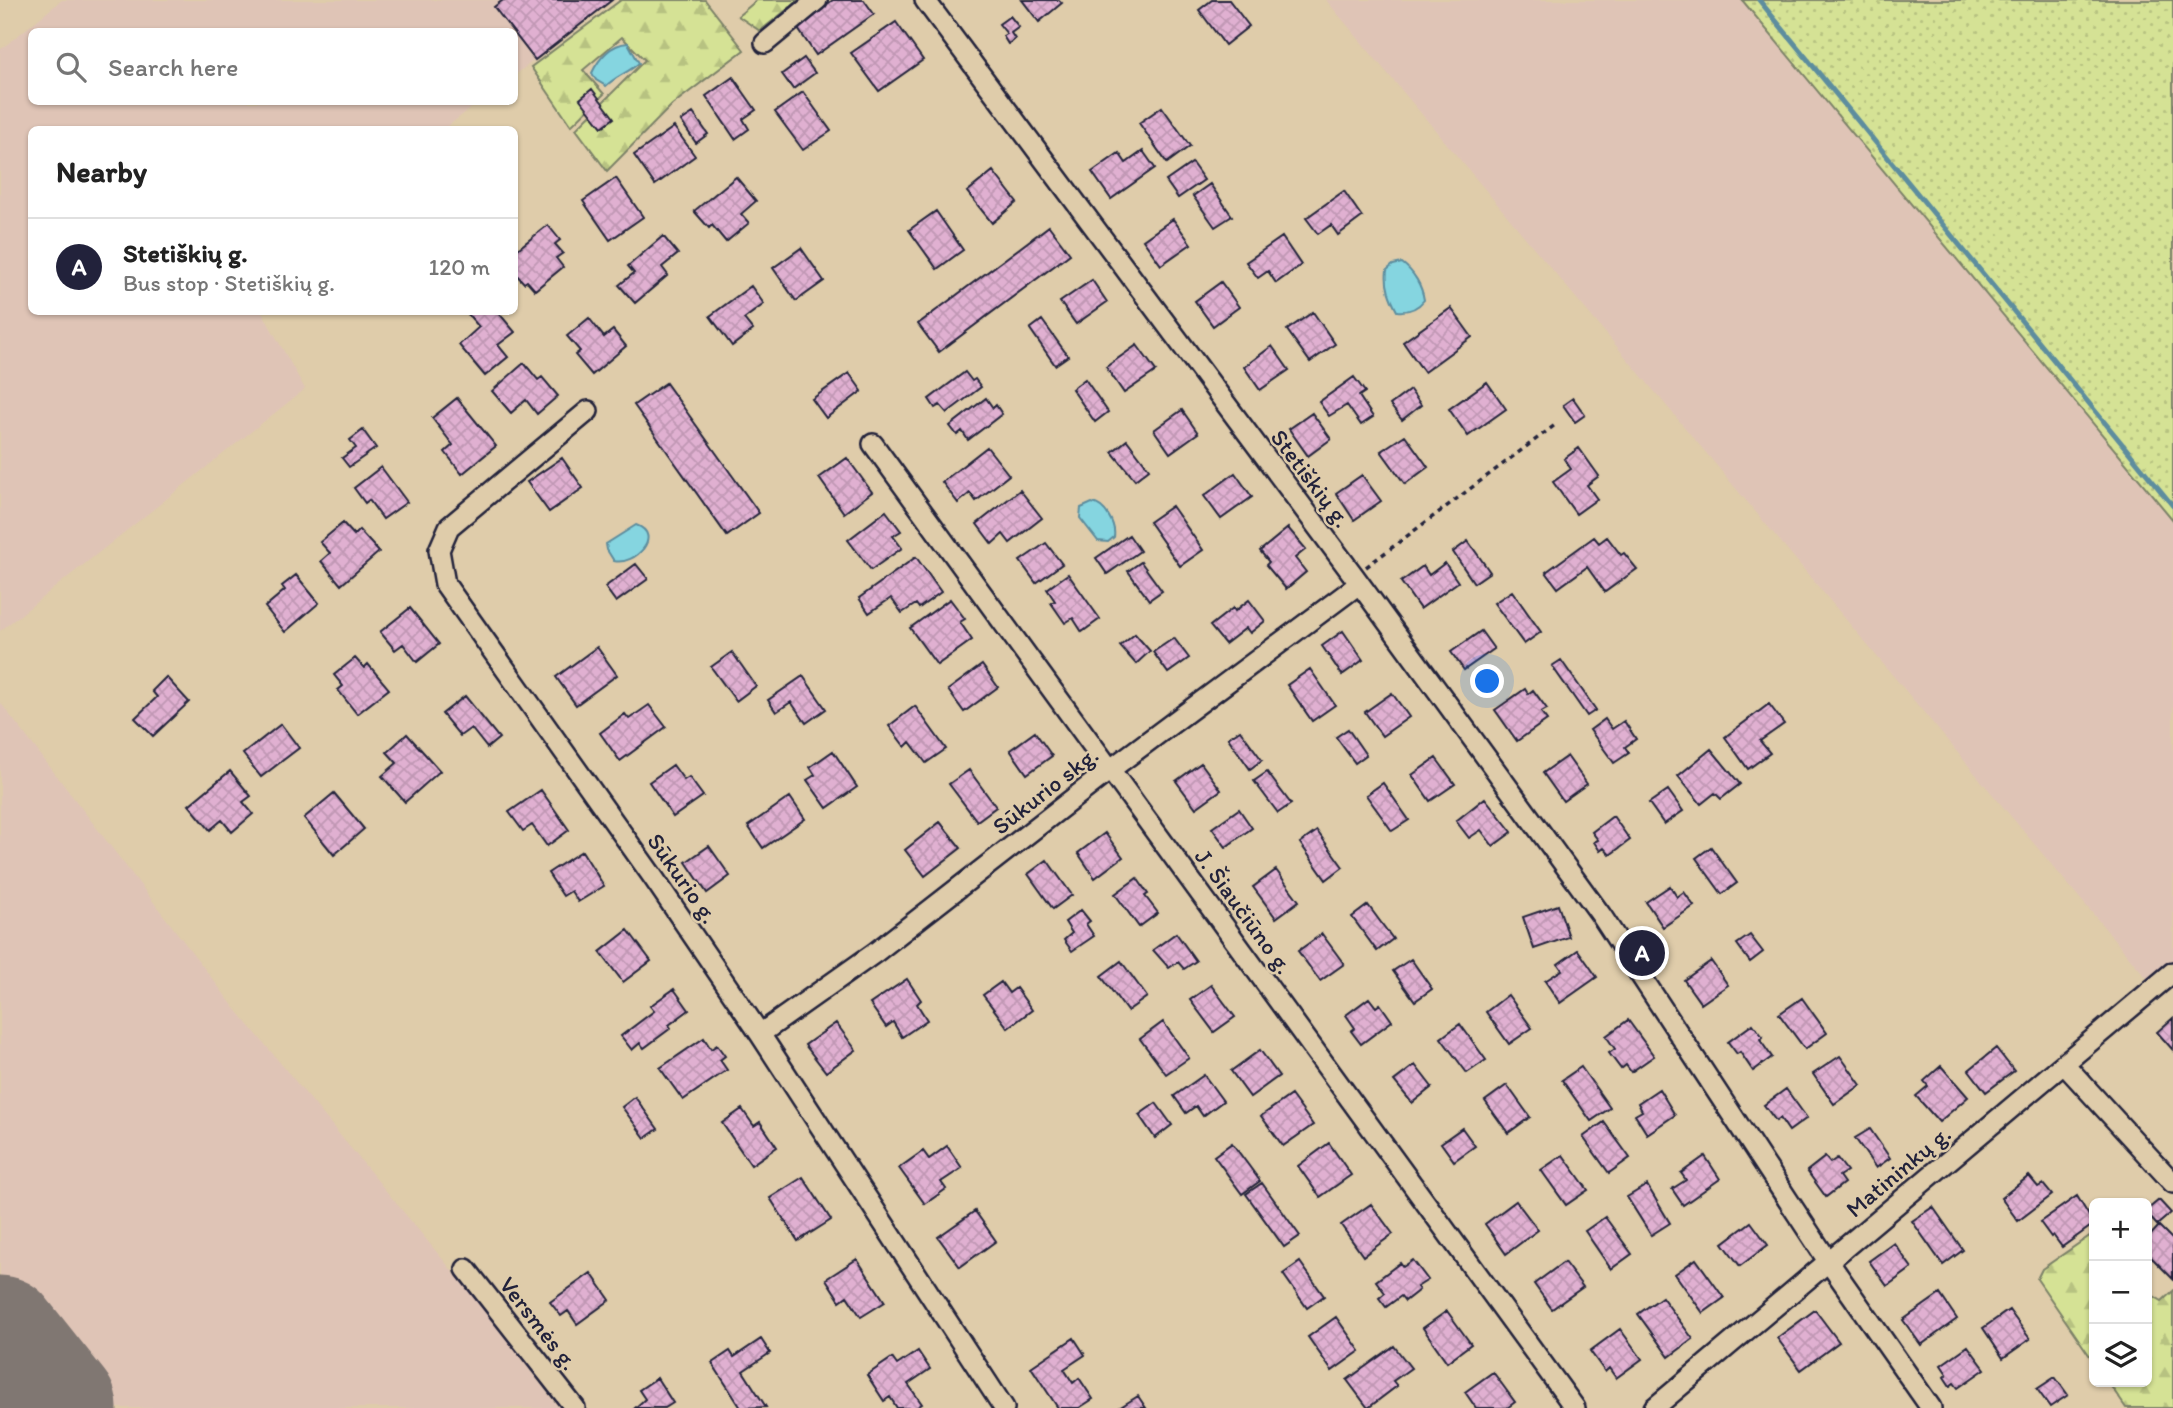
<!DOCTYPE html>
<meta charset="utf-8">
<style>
:root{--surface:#fff;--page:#f6f6f6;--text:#222;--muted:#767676;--line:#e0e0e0;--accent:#22223b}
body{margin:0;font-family:Itim,sans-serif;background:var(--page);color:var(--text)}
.controls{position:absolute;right:21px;bottom:21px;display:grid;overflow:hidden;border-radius:10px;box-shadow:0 2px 5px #0004}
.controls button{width:63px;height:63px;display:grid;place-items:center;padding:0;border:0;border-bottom:2px solid var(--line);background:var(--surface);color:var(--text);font:35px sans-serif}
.you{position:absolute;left:1488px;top:682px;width:24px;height:24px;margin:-18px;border:5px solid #fff;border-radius:50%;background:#1a73e8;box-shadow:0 0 0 10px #1a73e833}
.badge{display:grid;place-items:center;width:46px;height:46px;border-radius:50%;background:var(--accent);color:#fff;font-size:23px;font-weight:700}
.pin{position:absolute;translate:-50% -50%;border:4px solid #fff;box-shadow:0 2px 7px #0006}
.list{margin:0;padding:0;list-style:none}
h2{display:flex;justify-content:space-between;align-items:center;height:91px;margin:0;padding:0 28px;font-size:30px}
h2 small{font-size:23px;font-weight:400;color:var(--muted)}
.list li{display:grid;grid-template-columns:46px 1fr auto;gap:21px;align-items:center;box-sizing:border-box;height:98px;padding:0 28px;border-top:2px solid var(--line)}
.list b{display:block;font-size:26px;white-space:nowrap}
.list p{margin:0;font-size:23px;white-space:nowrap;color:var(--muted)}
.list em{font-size:23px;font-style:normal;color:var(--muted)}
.icon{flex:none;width:38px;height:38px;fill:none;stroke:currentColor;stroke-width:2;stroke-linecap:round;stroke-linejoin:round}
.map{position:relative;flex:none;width:2173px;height:1408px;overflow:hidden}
.search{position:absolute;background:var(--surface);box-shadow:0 2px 5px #0004;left:28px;top:28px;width:490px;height:77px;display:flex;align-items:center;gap:18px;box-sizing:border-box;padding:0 24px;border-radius:10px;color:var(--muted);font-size:26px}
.panel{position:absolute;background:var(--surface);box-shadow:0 2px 5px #0004;left:28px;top:126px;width:490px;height:189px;border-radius:10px}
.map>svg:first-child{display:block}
.built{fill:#dfc4b6}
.grass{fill:url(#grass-dots);stroke:#7c8268;stroke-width:2}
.forest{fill:url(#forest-firs);stroke:#7c8268;stroke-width:2}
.water{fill:#85d5e0;stroke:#5d8d9e;stroke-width:2}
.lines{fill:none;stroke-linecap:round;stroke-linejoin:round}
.stream{stroke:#5d8d9e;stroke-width:5}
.runway{stroke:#807772;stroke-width:119}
.building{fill:url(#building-cross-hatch);stroke:#22223b;stroke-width:2}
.street-casing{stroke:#22223b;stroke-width:24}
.path{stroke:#22223b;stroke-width:3.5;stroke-dasharray:5 5;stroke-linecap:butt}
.street{stroke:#dfccaa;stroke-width:19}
.labels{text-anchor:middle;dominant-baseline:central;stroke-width:5;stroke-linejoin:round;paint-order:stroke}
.street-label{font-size:24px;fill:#22223b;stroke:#dfccaa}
</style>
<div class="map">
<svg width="2173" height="1408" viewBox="0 0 2173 1408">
<defs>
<pattern id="grass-dots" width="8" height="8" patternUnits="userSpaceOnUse" patternTransform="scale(1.75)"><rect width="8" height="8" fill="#d5e295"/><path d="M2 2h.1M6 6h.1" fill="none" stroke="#b7c281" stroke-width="1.8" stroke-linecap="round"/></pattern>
<pattern id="forest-firs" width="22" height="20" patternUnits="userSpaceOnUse" patternTransform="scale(1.75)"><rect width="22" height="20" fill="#d5e295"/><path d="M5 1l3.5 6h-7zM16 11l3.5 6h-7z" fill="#b7c281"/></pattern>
<pattern id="building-cross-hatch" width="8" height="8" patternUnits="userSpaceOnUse" patternTransform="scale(1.75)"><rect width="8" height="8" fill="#e0b0d1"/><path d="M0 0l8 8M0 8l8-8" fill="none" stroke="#c097b4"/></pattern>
</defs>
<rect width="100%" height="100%" fill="#dfccaa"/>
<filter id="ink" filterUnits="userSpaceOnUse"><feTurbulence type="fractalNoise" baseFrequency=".0143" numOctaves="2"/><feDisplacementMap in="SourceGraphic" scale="14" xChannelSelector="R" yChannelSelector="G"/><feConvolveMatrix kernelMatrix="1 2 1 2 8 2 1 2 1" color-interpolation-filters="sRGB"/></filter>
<g filter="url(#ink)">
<path class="built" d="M62,0H612L515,75L514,32H32V102H479L444,129L32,130V312H262L305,389L0,631V50Z
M1326,0H1742L2173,520V985L2161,995Z
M0,702L234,1007L473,1296L559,1408H0Z"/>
<path class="grass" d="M1742,0H2173V520Z"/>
<path class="forest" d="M621,0H705L744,50L672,105L607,171L576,129L645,60L622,37L583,70L604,94L571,126L531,67Z
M757,0H799L760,31L738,16Z
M2094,1233V1362L2037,1279L2042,1269Z
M2173,1291V1408H2126L2108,1382H2147V1292L2162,1301Z"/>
<path class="water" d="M628,43L639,63C628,73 616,76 606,86L596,80L592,73C599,58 611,44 628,43Z
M1402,263C1414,272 1422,286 1424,300C1417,309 1408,312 1397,311C1390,298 1385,286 1387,270L1393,265Z
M1092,503C1105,505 1116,524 1114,537L1108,542L1098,541L1080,518L1081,508Z
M636,525C664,535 635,566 614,561L607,550L606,544Z"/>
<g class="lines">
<path class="stream" d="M1759,0L2173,506"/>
<path class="runway" d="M0,1335L58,1408"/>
</g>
<path class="building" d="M503,0H612L535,60L494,7Z
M833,0H864L874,14L816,55L796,26Z
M1022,0H1059L1062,3L1039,22Z
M1212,0H1229L1249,26L1225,45L1199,10Z
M1010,16L1019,27L1011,33L1015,39L1008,44L1003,36L1007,34L999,24Z
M896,22L923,60L879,91L851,53Z
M804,58L815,73L793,89L782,74Z
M733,77L756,110L743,119L749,129L735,139L706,96Z
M592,89L614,118L602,127L580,99Z
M803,92L831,131L803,150L775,112Z
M1162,107L1190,146L1167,163L1139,123Z
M693,113L708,134L696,143L681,121Z
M674,127L695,156L655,185L634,155Z
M1143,151L1155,168L1111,199L1092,172L1119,153L1126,163Z
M1192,163L1204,180L1178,198L1166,181Z
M993,171L1017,202L992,223L967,192Z
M736,177L756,201L741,214L749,223L726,242L712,225L709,228L694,211Z
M616,178L643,217L610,240L583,201Z
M1210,184L1232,216L1215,227L1193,196Z
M1344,191L1362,217L1338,235L1331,225L1318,234L1306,218Z
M936,211L963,250L937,269L909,230Z
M1173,219L1191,244L1161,265L1143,240Z
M548,225L560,240L555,244L563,253L556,258L563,267L535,290L527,281L524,283L514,272V252Z
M1049,226L1070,254L939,352L918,324Z
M663,236L678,254L662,267L668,275L635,303L619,285L634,273L628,266Z
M1282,237L1301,265L1276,283L1268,271L1258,278L1246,262Z
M801,248L824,281L796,301L773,268Z
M1092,280L1107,302L1076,324L1060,302Z
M1221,282L1239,307L1213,326L1195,301Z
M751,286L764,304L744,319L753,330L732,346L710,316Z
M1451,308L1472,337L1424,372L1403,342Z
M466,312H498L515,332L498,345L508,357L485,376L459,345L479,327Z
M1313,312L1335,344L1310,362L1287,330Z
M589,318L604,337L613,330L626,346L592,375L575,355L580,351L567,336Z
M1042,320L1068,356L1055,365L1030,329Z
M1137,345L1156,371L1124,393L1106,367Z
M1272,346L1289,370L1260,390L1244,367Z
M524,363L538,380L542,377L558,396L537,414L526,400L511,413L492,391Z
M965,372L972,381L975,379L981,387L947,413L940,405L935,408L929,399Z
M849,373L862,391L826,418L812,399Z
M1354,377L1365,392L1359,396L1373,417L1361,425L1347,405L1329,416L1319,402Z
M1085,379L1108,412L1095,422L1072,389Z
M1487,382L1506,409L1468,436L1449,409Z
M666,383L759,513L727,536L634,405Z
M1410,390L1421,405L1402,420L1390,405Z
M457,398L496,446L462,474L445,452L453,445L432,418Z
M986,398L993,408L996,405L1002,414L968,440L962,431L957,435L950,426Z
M1573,398L1585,415L1575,422L1563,405Z
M1182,410L1198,433L1170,453L1154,430Z
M1312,413L1331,439L1308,456L1289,429Z
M363,430L376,448L349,467L342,458L356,448L350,440Z
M1405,435L1428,467L1405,484L1381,451Z
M1127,440L1149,469L1135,480L1112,452Z
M987,447L1009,475L976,501L970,493L958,503L942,482Z
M1579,448L1599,476L1587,485L1597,499L1576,514L1553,482L1571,469L1564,459Z
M562,458L583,488L549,512L527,482Z
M847,458L872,492L844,513L819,478Z
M381,467L407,502L383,519L369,500L365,503L354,488Z
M1235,473L1252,497L1221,519L1204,496Z
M1362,475L1381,501L1354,520L1336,493Z
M1020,490L1042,518L1010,543L1003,534L992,544L977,524Z
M1172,506L1203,550L1180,566L1149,522Z
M886,511L901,531L893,536L902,548L871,570L848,540Z
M343,523L354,535L359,530L379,552L341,585L321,561L330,553L320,542Z
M1288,528L1306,549L1295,558L1306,572L1286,589L1266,565L1269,562L1260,551Z
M1129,535L1140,551L1107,574L1096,558Z
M1594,537L1599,543L1607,537L1621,555L1624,553L1637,569L1605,592L1587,567L1558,588L1546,572Z
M1468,541L1490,572L1474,583L1453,552Z
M1046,543L1062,564L1036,583L1020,561Z
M916,557L941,592L919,608L916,604L902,613L891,598L869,613L859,598Z
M1141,562L1162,591L1149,600L1128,571Z
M1445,563L1458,582L1420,609L1401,582L1423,566L1429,575Z
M636,564L648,579L616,602L605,587Z
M1068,574L1100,619L1082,632L1073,618L1065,623L1051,603L1055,601L1047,589Z
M296,575L319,603L285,632L265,607L285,590L282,586Z
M1512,591L1541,632L1524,644L1494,603Z
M950,599L965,619L960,622L972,640L937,665L910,628Z
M1249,600L1265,621L1250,633L1246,628L1225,644L1210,626L1233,608L1235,611Z
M410,608L439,644L417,662L403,644L395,650L380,632Z
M1343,631L1363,660L1342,675L1322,646Z
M1481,631L1494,649L1464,670L1451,652Z
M1135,634L1150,651L1136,664L1120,646Z
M1174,638L1189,658L1168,673L1153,652Z
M597,647L617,675L576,705L556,677Z
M732,652L756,686L736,701L711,667Z
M355,658L364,668L368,664L389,689L357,714L338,690L343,686L334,675Z
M1561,660L1596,710L1587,716L1552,666Z
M982,665L998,687L964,712L948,690Z
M1310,669L1335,705L1312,721L1287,685Z
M803,676L826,709L806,723L791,702L776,712L768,700Z
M166,677L189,702L153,736L135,718L157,697L152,691Z
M1525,689L1528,694L1533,690L1547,709L1541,712L1547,720L1517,741L1495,710Z
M1392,693L1409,717L1382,736L1365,712Z
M465,696L499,738L487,748L471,728L460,736L442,714Z
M1769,704L1784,724L1760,741L1770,753L1748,769L1725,737Z
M649,705L666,727L620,761L600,733L625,714L629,719Z
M915,706L946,749L926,763L910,742L905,747L889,726Z
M1605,719L1612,729L1624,721L1636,739L1625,747L1629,753L1614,763L1590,730Z
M281,724L299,748L261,777L243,754Z
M1348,729L1366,755L1355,763L1336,737Z
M1240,730L1262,760L1250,769L1228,738Z
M1035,732L1052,756L1027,774L1010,750Z
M407,734L440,771L405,802L382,776L397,763L387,752Z
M1711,749L1740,784L1721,799L1715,793L1701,804L1678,776Z
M833,751L857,787L827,808L807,780L815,775L810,767Z
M1567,756L1587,784L1563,801L1543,773Z
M1436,758L1455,784L1430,801L1412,775Z
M1201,763L1221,790L1196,808L1176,781Z
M673,765L684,780L689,777L703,796L673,817L649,782Z
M969,770L996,807L977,821L949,784Z
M230,771L251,796L243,802L253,814L232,832L222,820L210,830L189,805Z
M1267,772L1291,804L1278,813L1254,781Z
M1383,783L1409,820L1392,831L1366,795Z
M541,790L569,830L547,846L532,825L523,831L509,812Z
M1668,790L1683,811L1664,824L1649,803Z
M334,793L364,829L334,855L304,818Z
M790,797L805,819L763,848L748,826Z
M1485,798L1512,832L1493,846L1481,830L1469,838L1456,821Z
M1239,809L1252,828L1226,847L1212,828Z
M1613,816L1630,840L1610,855L1604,848L1600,851L1594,842L1598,840L1592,832Z
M940,822L961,848L925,876L905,850Z
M1317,831L1343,867L1326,880L1300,843Z
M1105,833L1123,857L1095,878L1078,853Z
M709,846L730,876L707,893L686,862Z
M1711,847L1737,883L1722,894L1696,858Z
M582,851L604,886L578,902L571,891L563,896L548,873Z
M1047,860L1072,895L1053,909L1028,874Z
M1276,870L1299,901L1276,918L1253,887Z
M1137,878L1148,894L1145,896L1158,913L1139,927L1115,894Z
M1670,886L1677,897L1684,892L1694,906L1663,927L1646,902Z
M1368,905L1393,939L1377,951L1352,917Z
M1558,905L1569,937L1534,949L1523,917Z
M1081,910L1090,921L1086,924L1094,936L1072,951L1064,940L1072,933L1065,922Z
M628,930L651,961L623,982L600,952Z
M1176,933L1196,961L1184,969L1178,962L1169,968L1153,950Z
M1322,934L1344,964L1320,981L1298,951Z
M1750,935L1763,952L1750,962L1737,944Z
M1578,950L1597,977L1560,1003L1545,981L1562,970L1558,964Z
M1411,959L1432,989L1415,1001L1393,971Z
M1121,961L1147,997L1127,1011L1101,976Z
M1711,961L1728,985L1701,1004L1684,980Z
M907,979L921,1000L917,1004L927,1020L902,1037L893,1022L886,1027L870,1004Z
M1001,982L1009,993L1016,988L1032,1010L1008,1028L983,995Z
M1211,985L1235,1017L1214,1032L1190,1000Z
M674,989L689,1010L669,1025L671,1028L644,1048L640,1043L632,1050L621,1036L654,1011L650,1006Z
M1508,995L1532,1028L1509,1044L1486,1012Z
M1369,998L1376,1007L1380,1004L1392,1021L1361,1044L1351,1031L1355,1028L1346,1015Z
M1802,998L1827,1033L1805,1049L1779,1014Z
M2173,1018V1050L2157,1032Z
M1628,1020L1654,1056L1631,1072L1626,1065L1621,1069L1609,1053L1615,1049L1606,1036Z
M1163,1022L1189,1058L1166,1074L1140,1039Z
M836,1023L856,1050L826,1072L805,1045Z
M1460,1024L1486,1060L1467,1073L1441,1038Z
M1753,1024L1763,1037L1760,1040L1772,1057L1753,1071L1740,1052L1737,1054L1728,1042Z
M704,1038L711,1049L717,1045L725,1056L720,1060L727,1070L683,1100L660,1068Z
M1996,1048L2014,1071L1986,1092L1969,1070Z
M1260,1050L1279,1076L1250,1097L1231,1071Z
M1840,1056L1861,1085L1834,1104L1813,1074Z
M1415,1065L1432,1087L1412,1103L1394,1081Z
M1941,1066L1968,1097L1939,1122L1916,1096L1928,1086L1924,1081Z
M1581,1067L1610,1108L1591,1121L1562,1080Z
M1204,1075L1223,1101L1203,1116L1196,1106L1186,1113L1174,1096Z
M1507,1085L1530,1117L1508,1133L1485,1101Z
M1659,1089L1675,1115L1647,1134L1635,1115L1642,1111L1638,1103Z
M1786,1089L1807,1118L1789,1131L1780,1118L1776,1121L1764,1105Z
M1291,1095L1313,1125L1283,1146L1261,1116Z
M635,1097L658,1129L645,1138L622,1107Z
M1156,1103L1172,1125L1155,1138L1139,1115Z
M742,1109L754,1126L760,1122L777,1147L751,1165L722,1123Z
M1604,1122L1630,1158L1609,1173L1583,1137Z
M1462,1128L1475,1146L1454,1161L1441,1143Z
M1870,1129L1890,1158L1876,1168L1855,1138Z
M1232,1143L1260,1181L1242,1194L1214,1156Z
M1329,1143L1351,1175L1320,1197L1298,1166Z
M947,1146L962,1168L941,1182L946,1189L925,1204L899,1168L923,1151L929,1159Z
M1563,1155L1588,1190L1566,1205L1541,1170Z
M1705,1156L1720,1179L1683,1205L1672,1189L1686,1180L1681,1173Z
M1825,1157L1830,1163L1837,1158L1847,1171L1839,1176L1844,1183L1826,1197L1807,1171Z
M2029,1176L2038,1187L2043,1184L2052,1195L2018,1221L2001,1198Z
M803,1177L831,1220L798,1241L770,1198Z
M1262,1183L1300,1236L1284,1247L1246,1194Z
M1647,1185L1670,1223L1651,1235L1627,1197Z
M2077,1196L2094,1224L2062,1247L2053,1235L2051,1237L2040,1222Z
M2159,1200L2171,1213L2157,1225L2147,1214V1210Z
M1516,1201L1538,1230L1506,1254L1485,1224Z
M1371,1204L1393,1234L1363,1256L1341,1225Z
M1933,1207L1963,1250L1943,1265L1912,1221Z
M975,1211L996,1241L960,1267L938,1237Z
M1605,1217L1632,1254L1611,1269L1585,1231Z
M1751,1222L1768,1245L1740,1266L1723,1243Z
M2159,1226L2173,1240V1279L2147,1253V1239Z
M1894,1243L1912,1268L1887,1286L1869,1261Z
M857,1259L885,1302L861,1317L847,1296L840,1301L826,1279Z
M1696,1259L1724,1298L1703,1313L1675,1274Z
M1413,1260L1428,1280L1417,1287L1419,1290L1405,1301L1401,1296L1386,1307L1379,1298L1385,1293L1376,1281L1400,1263L1403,1267Z
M1300,1262L1324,1296L1307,1308L1283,1274Z
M1564,1262L1583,1287L1552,1309L1534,1284Z
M591,1273L610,1300L577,1324L568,1311L561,1316L550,1302Z
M1940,1294L1957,1319L1921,1345L1903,1320Z
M1662,1297L1693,1339L1669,1357L1638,1314Z
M1815,1310L1839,1342L1801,1370L1777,1338Z
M2009,1310L2030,1339L2003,1358L1983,1328Z
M1447,1311L1471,1344L1447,1362L1423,1328Z
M1336,1317L1360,1351L1332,1371L1308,1337Z
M1620,1329L1642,1359L1616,1378L1609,1368L1605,1372L1590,1351Z
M1074,1338L1085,1355L1064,1369L1073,1383L1079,1378L1093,1399L1079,1408H1058L1031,1367Z
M761,1339L770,1353L743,1371L766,1407L741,1408L712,1363L730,1351L734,1357Z
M1394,1346L1411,1368L1393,1381L1397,1386L1368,1408L1347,1380Z
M1968,1346L1985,1369L1958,1388L1954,1383L1950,1386L1944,1377L1947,1374L1941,1365Z
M918,1351L930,1369L908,1384L922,1404L916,1408H897L890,1397L884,1401L867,1375L892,1358L897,1365Z
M1493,1372L1515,1402L1507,1408H1476L1465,1392Z
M2055,1377L2068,1395L2050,1407L2037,1389Z
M657,1378L673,1403L665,1408H635L645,1399L639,1390Z
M1138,1396L1146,1408H1119Z"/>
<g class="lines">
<defs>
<path id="street" d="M925,0L1354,576L1601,915L1828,1261L1931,1408
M765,43L817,0
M588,411L449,527L439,550L445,584L653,877L760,1034L1004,1408
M873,444L1575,1408
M760,1034L876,952L1111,769L1359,584
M2065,1065L2173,1183
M466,1269L575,1408
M1654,1408L2173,972"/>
</defs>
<use href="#street" class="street-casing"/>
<path class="path" d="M1366,567L1555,425"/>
<use href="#street" class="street"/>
</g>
</g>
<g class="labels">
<g class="street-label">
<text transform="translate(1311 478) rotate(53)">Stetiškių g.</text>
<text transform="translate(1045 790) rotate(-38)">Sūkurio skg.</text>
<text transform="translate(683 878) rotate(55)">Sūkurio g.</text>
<text transform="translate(1244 911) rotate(54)">J. Šiaučiūno g.</text>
<text transform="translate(1898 1171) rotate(-40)">Matininkų g.</text>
<text transform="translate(539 1323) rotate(52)">Versmės g.</text>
</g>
</g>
</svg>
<div class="controls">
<button>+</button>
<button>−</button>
<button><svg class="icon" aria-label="layers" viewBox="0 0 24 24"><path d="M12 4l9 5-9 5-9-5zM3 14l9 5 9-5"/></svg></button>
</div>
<div class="you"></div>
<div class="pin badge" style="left:1642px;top:953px">A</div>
<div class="search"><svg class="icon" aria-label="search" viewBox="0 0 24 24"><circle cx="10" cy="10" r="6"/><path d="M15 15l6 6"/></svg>Search here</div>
<section class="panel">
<h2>Nearby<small></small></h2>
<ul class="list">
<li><span class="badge">A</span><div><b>Stetiškių g.</b><p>Bus stop · Stetiškių g.</p></div><em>120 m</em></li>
</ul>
</section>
</div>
